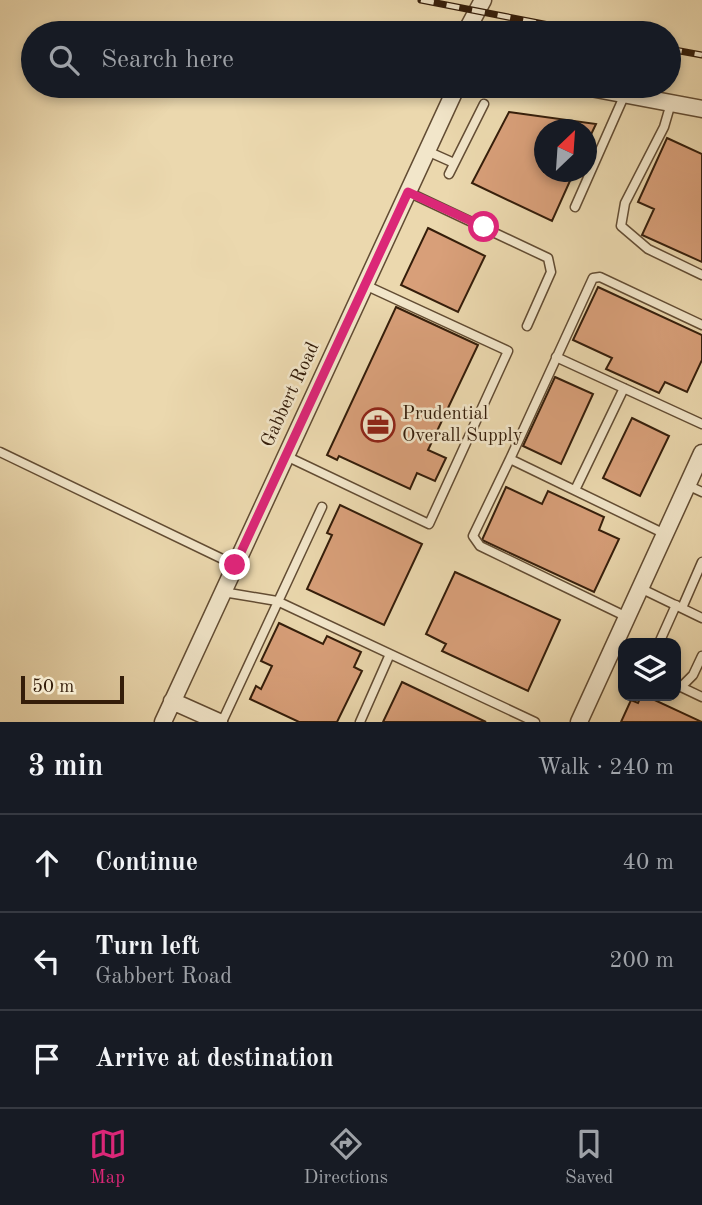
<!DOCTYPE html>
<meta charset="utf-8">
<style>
:root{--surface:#171b24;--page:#242831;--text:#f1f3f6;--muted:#9ea1a6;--line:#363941;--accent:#db2777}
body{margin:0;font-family:"Old Standard TT",serif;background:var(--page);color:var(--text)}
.controls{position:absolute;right:21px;bottom:21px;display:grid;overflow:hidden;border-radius:14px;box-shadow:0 4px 10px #0003}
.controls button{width:63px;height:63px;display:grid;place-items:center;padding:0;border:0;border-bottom:2px solid var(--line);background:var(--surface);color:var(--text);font:35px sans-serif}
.compass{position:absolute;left:534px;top:119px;width:63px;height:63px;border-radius:50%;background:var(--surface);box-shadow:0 4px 10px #0003;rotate:25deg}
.scale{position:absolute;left:21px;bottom:18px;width:103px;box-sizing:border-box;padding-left:7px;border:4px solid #341d0a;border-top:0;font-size:19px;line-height:24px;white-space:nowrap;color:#341d0a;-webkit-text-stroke:5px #f2e6ca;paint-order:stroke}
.stop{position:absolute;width:21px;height:21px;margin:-16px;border:5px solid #db2777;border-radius:50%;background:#fff}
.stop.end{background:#db2777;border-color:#fff;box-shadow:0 2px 7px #0008}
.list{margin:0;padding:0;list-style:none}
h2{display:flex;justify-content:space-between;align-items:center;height:91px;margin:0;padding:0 28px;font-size:30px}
h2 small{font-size:23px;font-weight:400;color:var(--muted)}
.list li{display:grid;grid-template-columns:46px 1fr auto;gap:21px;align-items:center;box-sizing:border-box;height:98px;padding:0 28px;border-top:2px solid var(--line)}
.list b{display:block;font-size:26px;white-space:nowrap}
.list p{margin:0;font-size:23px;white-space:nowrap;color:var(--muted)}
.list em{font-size:23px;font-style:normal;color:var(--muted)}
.icon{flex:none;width:38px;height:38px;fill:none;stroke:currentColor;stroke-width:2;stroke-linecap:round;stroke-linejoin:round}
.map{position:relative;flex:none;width:702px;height:722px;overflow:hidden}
.search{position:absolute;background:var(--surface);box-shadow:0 4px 10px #0003;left:21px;right:21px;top:21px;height:77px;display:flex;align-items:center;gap:18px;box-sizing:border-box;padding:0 24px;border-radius:38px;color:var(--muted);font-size:26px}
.sheet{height:385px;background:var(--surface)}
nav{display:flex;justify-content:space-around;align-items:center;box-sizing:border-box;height:98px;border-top:2px solid var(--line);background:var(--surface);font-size:19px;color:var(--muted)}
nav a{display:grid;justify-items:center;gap:4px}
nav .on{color:var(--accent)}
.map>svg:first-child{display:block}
.building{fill:#d89f79;stroke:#341d0a;stroke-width:2}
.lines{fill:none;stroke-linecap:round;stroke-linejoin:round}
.lane-casing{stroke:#624c33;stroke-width:11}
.street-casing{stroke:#624c33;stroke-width:19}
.lane{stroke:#f2e6ca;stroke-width:8}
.street{stroke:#f2e6ca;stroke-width:16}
.rail-casing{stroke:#341d0a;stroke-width:7}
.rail{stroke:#f2e6ca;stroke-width:4.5;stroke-dasharray:13;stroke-linecap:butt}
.route{stroke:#db2777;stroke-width:9}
.labels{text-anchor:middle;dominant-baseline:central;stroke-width:5;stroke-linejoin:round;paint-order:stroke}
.street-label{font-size:19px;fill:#341d0a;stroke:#f2e6ca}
.poi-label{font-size:19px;fill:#341d0a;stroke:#f2e6ca;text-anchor:start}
</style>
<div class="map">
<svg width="702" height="722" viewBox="0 0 702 722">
<rect width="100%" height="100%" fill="#ebd8ae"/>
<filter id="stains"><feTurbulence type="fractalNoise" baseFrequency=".00286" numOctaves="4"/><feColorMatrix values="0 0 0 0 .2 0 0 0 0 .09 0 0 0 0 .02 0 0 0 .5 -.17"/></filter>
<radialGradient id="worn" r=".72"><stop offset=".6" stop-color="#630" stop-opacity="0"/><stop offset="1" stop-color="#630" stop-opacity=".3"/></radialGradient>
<path class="building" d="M509,112L596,124L586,145V130H544V172H574L552,221L472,183Z
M667,138L702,154V262L642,235L654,209L638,202Z
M428,228L485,256L458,312L401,285Z
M598,287L702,335V360L687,392L665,382L659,393L606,369L612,358L573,340Z
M396,307L478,345L428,450L446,458L435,481L417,473L410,489L339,456L337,460L327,455Z
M555,377L593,394L561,464L523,446Z
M632,418L669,436L640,496L603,478Z
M506,487L542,504L548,491L604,517L599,530L619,539L594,592L482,540Z
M340,505L422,544L384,625L307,589L332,535L327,533Z
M455,572L560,620L528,691L442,651L446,644L426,634Z
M279,623L323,644L327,636L361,652L354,667L362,671L337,722H299L250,699L256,686L261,689L272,666L261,661Z
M402,682L486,722H383Z
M641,696H646L702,722H621L631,700L638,703Z"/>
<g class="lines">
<defs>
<path id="lane" d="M671,103L664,127L625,203L621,226L648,249L702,275
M427,151L454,163
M449,174L484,104
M408,192L548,258L551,272L527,326
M575,207L625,94
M556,357L702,424
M0,452L235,565
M286,456L429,524L508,351L365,285
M510,459L593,278L600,277L702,325
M687,485L702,492
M575,490L624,388
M640,588L702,618
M223,592L277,601L535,722
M682,608L702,562
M627,617L480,546L473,536L510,459L665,534
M659,643L676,605
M676,685L681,687L693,675L702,656
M681,687L702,697
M222,722L322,507
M360,722L390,654"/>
<path id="street" d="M468,33V28L483,0
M580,86L702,109
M172,701L219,722
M163,722L457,86
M579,722L702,453"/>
</defs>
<use href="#lane" class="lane-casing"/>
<use href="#street" class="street-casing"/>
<use href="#lane" class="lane"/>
<use href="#street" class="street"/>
<defs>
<path id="rail" d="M421,0L590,33
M669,49L702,55"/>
</defs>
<use href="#rail" class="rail-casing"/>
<use href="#rail" class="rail"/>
</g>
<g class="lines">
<path class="route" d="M235,565L408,192L484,227"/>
</g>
<defs>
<symbol id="office-ring" viewBox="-11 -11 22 22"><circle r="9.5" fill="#f2e6ca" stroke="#8f2418" stroke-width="1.5"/><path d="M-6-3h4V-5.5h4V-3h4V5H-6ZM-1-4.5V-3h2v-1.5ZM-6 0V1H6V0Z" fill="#8f2418"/></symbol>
</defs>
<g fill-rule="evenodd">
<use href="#office-ring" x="359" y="406" width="38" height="38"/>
</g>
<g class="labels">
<g class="street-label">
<text transform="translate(291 395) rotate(-65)">Gabbert Road</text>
</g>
<g class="poi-label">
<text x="402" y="414">Prudential<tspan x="402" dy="22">Overall Supply</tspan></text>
</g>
</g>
<rect width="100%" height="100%" filter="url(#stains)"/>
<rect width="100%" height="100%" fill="url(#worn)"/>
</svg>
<div class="controls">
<button><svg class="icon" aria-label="layers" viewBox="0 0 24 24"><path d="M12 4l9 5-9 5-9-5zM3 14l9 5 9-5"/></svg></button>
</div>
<svg class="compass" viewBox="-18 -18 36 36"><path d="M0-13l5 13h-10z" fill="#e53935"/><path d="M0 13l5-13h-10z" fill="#9ea1a6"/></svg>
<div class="scale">50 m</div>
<div class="stop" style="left:484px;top:227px"></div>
<div class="stop end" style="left:235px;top:565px"></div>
<div class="search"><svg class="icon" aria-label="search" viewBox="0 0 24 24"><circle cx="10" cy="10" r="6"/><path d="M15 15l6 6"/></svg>Search here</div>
</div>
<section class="sheet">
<h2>3 min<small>Walk · 240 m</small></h2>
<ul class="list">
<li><svg class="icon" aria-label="ahead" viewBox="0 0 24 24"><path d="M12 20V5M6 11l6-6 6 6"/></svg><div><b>Continue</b></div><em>40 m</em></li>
<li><svg class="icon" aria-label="left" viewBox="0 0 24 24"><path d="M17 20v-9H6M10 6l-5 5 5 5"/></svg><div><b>Turn left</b><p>Gabbert Road</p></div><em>200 m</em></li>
<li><svg class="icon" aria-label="arrive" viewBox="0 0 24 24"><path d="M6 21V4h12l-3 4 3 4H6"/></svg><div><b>Arrive at destination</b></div></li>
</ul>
</section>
<nav>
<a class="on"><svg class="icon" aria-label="map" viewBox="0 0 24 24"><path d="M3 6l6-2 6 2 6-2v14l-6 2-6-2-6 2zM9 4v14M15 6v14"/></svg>Map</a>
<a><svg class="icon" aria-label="directions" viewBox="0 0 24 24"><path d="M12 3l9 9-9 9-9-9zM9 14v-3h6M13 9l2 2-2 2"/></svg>Directions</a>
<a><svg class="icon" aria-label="saved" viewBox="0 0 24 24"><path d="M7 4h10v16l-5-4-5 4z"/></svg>Saved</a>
</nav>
